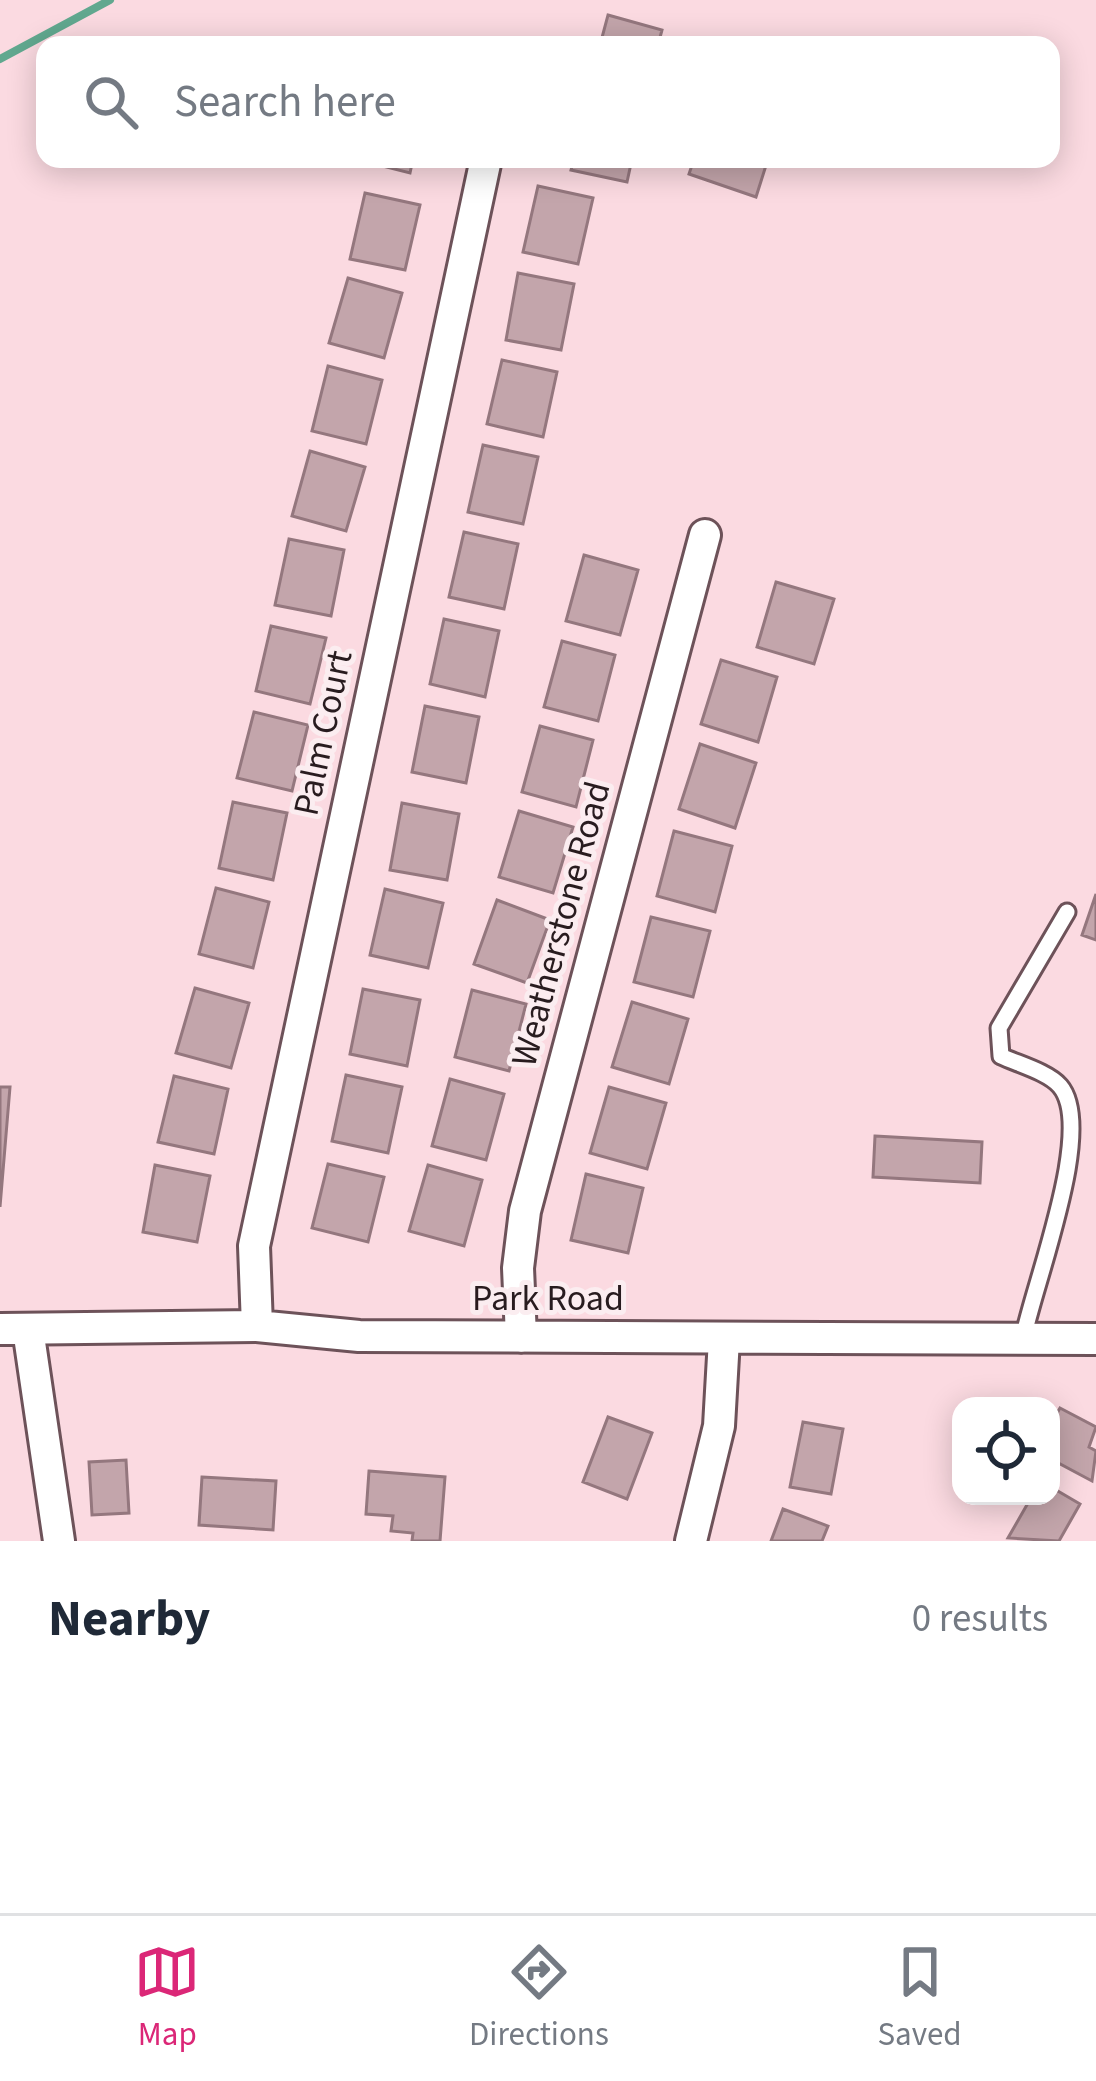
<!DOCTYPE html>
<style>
:root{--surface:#fff;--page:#f2f2f3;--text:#1f2937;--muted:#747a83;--line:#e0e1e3;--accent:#db2777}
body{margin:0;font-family:"Source Sans 3",sans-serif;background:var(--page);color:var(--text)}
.controls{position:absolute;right:36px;bottom:36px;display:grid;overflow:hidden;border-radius:24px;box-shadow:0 6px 30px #0003}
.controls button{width:108px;height:108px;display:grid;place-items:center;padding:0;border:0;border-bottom:3px solid var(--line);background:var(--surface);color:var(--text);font:60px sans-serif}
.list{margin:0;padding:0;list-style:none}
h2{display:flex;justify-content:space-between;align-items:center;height:156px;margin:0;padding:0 48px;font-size:51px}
h2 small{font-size:39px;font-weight:400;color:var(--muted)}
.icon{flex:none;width:66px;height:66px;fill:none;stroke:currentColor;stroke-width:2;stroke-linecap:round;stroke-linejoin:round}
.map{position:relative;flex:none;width:1096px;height:1541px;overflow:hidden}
.search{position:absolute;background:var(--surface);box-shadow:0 6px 30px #0003;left:36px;right:36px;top:36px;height:132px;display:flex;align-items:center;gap:30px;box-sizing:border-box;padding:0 42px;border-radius:24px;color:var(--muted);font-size:45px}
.sheet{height:372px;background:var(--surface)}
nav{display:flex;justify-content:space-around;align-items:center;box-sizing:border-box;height:168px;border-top:3px solid var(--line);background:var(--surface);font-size:33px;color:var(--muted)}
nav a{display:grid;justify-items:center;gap:6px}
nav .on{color:var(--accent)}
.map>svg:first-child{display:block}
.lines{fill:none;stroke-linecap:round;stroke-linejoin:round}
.stream{stroke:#61a88f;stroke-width:8}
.building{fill:#c3a5ab;stroke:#94777e;stroke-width:3}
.lane-casing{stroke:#6d5259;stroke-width:21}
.street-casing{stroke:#6d5259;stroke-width:36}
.lane{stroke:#fff;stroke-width:15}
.street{stroke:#fff;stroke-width:30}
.labels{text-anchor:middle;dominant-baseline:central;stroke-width:10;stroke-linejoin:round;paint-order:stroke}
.street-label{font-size:36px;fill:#281c1f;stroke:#fbedf0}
</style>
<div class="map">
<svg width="1096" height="1541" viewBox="0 0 1096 1541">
<rect width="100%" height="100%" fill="#fbdae1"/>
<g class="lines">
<path class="stream" d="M0,59L110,0"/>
</g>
<path class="building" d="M608,15L662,30L658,45H600Z
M355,159H413L410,173Z
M574,159H632L627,182L571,170Z
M694,159H768L756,197L689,174Z
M538,186L593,198L578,264L523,252Z
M365,193L420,205L405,270L350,259Z
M518,273L574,284L561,350L506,340Z
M348,278L402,293L384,358L329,343Z
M502,360L557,372L543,437L487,424Z
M328,366L382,380L366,444L312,431Z
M483,445L538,457L523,524L468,512Z
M310,451L365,467L346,531L292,516Z
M464,532L518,544L504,609L449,597Z
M289,539L344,550L331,616L275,605Z
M584,555L638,570L620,635L566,621Z
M776,582L834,599L814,664L757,647Z
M444,619L499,631L485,697L430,684Z
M271,626L326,638L310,704L256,691Z
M562,641L615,655L598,721L544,707Z
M721,660L777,677L758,742L701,724Z
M425,706L479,717L466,783L412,772Z
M254,712L308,725L292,791L237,778Z
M540,726L593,740L576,807L522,792Z
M700,744L756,763L735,828L679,809Z
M233,802L287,813L273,880L219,868Z
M402,803L459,814L447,880L390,870Z
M519,811L573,827L553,893L499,877Z
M674,831L732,846L715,912L657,896Z
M216,888L269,902L253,968L199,954Z
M385,889L443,903L428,968L370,955Z
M1096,894V940L1082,935Z
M497,900L550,920L527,983L474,964Z
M651,917L710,931L693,997L634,982Z
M195,988L249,1003L231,1068L176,1053Z
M363,989L420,1000L407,1066L350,1054Z
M472,990L526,1004L509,1071L455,1057Z
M632,1002L688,1019L669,1084L612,1067Z
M346,1075L402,1087L388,1153L332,1141Z
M174,1076L228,1089L214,1154L158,1142Z
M450,1079L504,1094L486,1160L432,1146Z
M0,1087H10L0,1207Z
M609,1087L666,1103L647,1169L590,1153Z
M875,1136L982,1142L980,1183L873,1177Z
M328,1164L384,1177L368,1242L312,1228Z
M155,1165L210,1176L197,1242L143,1232Z
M428,1165L482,1180L464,1246L409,1231Z
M586,1174L643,1188L628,1253L571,1240Z
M1060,1408L1096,1427L1089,1447L1096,1451L1092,1481L1051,1459V1424Z
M608,1417L652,1433L627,1499L583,1482Z
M803,1422L843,1429L831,1494L790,1487Z
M126,1460L129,1513L92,1515L89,1462Z
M369,1471L445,1477L440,1541H412L413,1533L391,1531L393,1516L366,1514Z
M202,1477L276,1481L273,1530L199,1525Z
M1051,1487L1080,1504L1059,1541L1008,1538L1032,1496H1051Z
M783,1509L828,1526L822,1541H771Z"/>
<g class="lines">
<defs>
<path id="lane" d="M1023,1339C1034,1283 1096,1128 1060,1086C1048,1072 1018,1064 1001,1056L999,1028L1067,912"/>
<path id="street" d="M257,1326L254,1246L486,159
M0,1329L257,1326L359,1336L1096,1339
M28,1329L59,1541
M521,1337L518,1268L525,1211L705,535
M691,1541L719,1426L724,1339"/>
</defs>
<use href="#lane" class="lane-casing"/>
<use href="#street" class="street-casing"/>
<use href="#lane" class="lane"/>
<use href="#street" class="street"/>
</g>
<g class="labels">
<g class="street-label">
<text transform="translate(323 733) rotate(-78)">Palm Court</text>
<text transform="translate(561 924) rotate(-75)">Weatherstone Road</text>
<text x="548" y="1298">Park Road</text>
</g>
</g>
</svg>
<div class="controls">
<button><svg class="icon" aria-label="locate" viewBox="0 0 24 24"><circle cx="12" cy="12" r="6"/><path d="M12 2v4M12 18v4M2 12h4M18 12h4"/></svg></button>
</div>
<div class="search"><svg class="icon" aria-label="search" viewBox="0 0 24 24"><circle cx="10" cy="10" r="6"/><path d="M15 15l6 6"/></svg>Search here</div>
</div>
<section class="sheet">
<h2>Nearby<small>0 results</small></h2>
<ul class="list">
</ul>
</section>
<nav>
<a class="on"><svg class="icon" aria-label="map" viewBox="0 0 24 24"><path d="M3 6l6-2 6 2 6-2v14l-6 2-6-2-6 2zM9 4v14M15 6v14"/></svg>Map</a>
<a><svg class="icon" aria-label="directions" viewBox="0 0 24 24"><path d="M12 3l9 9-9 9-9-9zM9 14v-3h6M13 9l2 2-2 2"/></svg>Directions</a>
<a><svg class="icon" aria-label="saved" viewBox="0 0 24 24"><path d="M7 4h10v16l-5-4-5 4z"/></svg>Saved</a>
</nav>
